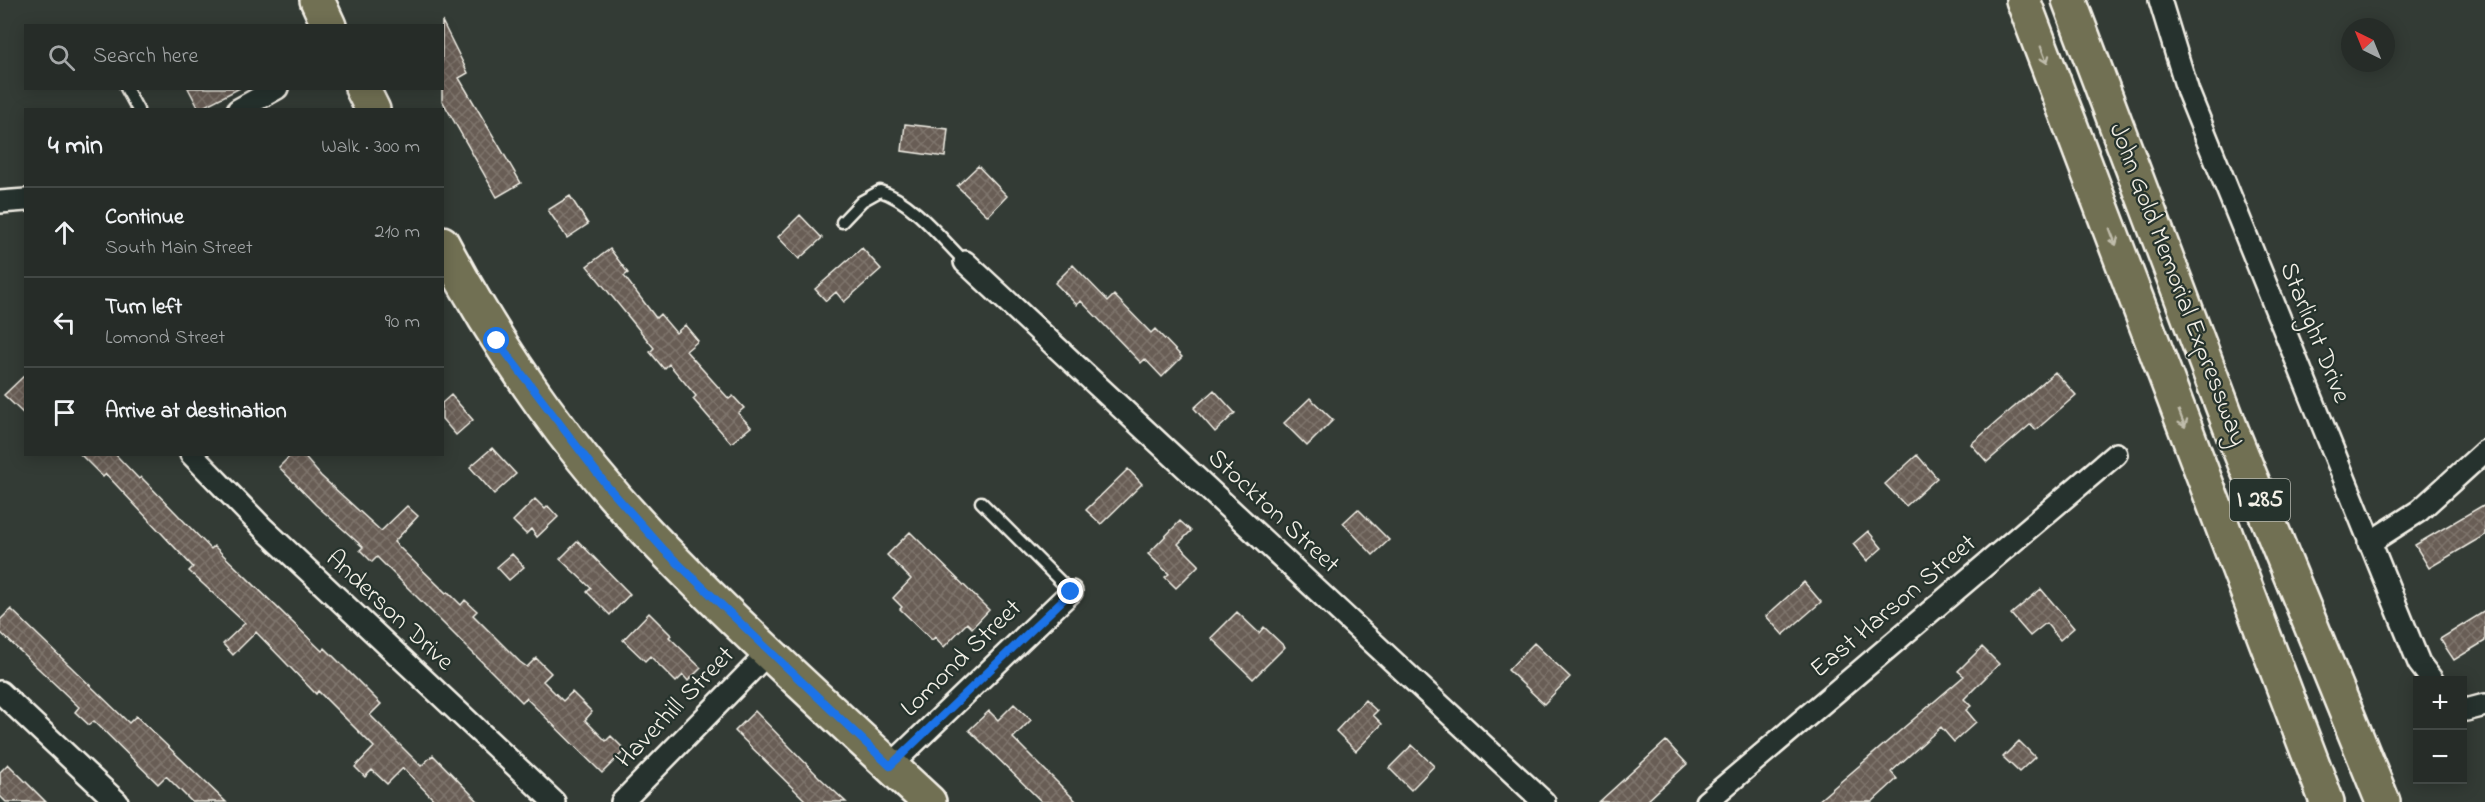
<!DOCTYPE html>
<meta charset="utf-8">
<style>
:root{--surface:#262c28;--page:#323834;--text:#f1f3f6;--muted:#a4a7a8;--line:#424845}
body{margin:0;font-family:"Indie Flower",sans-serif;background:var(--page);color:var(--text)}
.controls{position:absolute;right:18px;bottom:18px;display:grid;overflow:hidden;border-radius:0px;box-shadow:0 3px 15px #0003}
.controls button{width:54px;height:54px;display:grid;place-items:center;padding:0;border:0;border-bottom:2px solid var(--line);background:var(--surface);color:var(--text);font:30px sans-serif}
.compass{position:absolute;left:2341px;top:18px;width:54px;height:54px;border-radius:50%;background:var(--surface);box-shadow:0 3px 15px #0003;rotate:317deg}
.stop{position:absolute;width:18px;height:18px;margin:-14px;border:4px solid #1a73e8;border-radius:50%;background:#fff}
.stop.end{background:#1a73e8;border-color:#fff;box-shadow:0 2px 6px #0008}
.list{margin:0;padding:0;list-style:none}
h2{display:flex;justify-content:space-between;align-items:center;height:78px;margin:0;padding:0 24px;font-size:26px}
h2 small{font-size:20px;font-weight:400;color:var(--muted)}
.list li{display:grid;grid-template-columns:39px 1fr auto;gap:18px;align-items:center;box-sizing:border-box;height:90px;padding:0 24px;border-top:2px solid var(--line)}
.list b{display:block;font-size:22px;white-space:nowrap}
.list p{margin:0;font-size:20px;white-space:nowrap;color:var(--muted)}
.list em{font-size:20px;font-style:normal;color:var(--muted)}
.icon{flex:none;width:33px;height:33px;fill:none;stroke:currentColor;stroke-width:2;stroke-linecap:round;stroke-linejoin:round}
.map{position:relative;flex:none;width:2485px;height:802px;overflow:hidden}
.search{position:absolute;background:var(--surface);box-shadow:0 3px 15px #0003;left:24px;top:24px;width:420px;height:66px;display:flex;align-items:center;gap:15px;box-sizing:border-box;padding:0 21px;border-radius:0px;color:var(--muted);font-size:22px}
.panel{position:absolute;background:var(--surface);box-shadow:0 3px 15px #0003;left:24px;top:108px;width:420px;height:348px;border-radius:0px}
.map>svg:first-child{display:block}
.building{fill:url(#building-cross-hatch);stroke:#f4f1e8;stroke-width:1.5}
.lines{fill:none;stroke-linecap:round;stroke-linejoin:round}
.service-casing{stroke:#f4f1e8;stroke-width:15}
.minor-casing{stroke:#f4f1e8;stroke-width:26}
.primary-casing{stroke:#f4f1e8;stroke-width:38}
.motorway-casing{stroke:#f4f1e8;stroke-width:38}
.service{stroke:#26332d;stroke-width:10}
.minor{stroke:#26332d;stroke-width:21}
.primary{stroke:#716f52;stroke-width:33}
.motorway{stroke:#716f52;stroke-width:33}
.oneway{stroke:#c0bdac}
.route{stroke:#1a73e8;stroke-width:8}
.labels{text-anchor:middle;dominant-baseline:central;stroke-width:4.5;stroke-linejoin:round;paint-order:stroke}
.shield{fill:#26332d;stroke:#b6b8b0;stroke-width:1.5}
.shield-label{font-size:24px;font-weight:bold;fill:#f4f1e8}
.street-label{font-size:26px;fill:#f4f1e8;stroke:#26332d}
</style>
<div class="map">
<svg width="2485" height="802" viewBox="0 0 2485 802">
<defs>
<pattern id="building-cross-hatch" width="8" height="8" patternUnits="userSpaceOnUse" patternTransform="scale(1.5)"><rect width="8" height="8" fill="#685d54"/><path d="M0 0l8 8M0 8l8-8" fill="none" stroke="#7e756d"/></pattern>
</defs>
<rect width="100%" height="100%" fill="#333b35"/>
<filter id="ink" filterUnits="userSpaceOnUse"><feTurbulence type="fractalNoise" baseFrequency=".0167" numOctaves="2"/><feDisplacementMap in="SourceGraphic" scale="12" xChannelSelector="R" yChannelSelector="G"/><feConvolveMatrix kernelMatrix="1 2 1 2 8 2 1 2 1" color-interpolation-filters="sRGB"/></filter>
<g filter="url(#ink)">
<path class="building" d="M442,21L468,73L459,78L521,183L497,197L442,100Z
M188,88H240L199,109Z
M905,124L948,129L945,157L902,151Z
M978,166L1007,196L988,216L957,186Z
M570,196L588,224L567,238L548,210Z
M800,215L822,238L799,259L778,237Z
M862,248L881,269L844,302L836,292L826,301L815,289Z
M610,249L628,273L624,276L656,318L660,314L676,333L685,325L698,341L686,351L729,399L733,396L744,408L738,413L751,427L731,443L693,399L696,396L669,364L664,369L650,352L654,348L587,266Z
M1073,265L1108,301L1114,295L1151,333L1155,329L1182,357L1162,377L1145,359L1141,363L1081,301L1077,305L1055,283Z
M2055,372L2076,395L2036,430L2031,424L1987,462L1971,444Z
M26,374V416L4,395Z
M1214,390L1235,413L1215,432L1194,408Z
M451,395L473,420L456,435L442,419V403Z
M1310,398L1333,420L1307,446L1284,423Z
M492,448L516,474L494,494L470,467Z
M80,454H115L139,479L141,477L211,549L214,546L322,651L325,648L381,704L370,715L421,766L433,755L479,802H436L403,768L387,784L372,770L365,777L355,767L374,747L318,691L316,694L256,632L233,655L223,644L245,623L189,571L193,567L106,474L103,477Z
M292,454H302L321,476L381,531L407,506L418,516L394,542L446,593L448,592L461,605L465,600L477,611L473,615L520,662L527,667L536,658L551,673L543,681L563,701L572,692L592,712L585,720L606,741L611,736L625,750L602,773L526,698L522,702L377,557L372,562L360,550L363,547L316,505L279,467Z
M1917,455L1937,478L1906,506L1885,484Z
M1128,469L1142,484L1101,524L1086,510Z
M535,499L545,509L548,506L558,517L537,537L531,529L526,534L513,521Z
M2485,504V535L2429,568L2415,545Z
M1358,509L1389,540L1373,555L1343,523Z
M1180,521L1191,531L1178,544L1199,565L1176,588L1165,577L1169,574L1148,554Z
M1868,531L1882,548L1867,561L1853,544Z
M910,532L989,610L972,628L967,623L944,647L935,637L932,640L900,609L902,607L893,598L911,579L887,555Z
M578,541L630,594L610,615L587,592L591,588L560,559Z
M512,554L524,567L509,580L497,567Z
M1804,582L1821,602L1783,635L1766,616Z
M2041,589L2074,628L2060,640L2046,623L2030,636L2011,614Z
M11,609L129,723L136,716L226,802H192L166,776L158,784L94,721L89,725L75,712L79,707L0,632V620Z
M2485,611V641L2454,660L2440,639Z
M1237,612L1259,633L1264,627L1285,647L1253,679L1211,638Z
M649,613L671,635L669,637L701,668L688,681L683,675L676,682L650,656L645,661L623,640Z
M1534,643L1570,677L1544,704L1508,670Z
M1982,647L1999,664L1964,699L1971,706L1966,710L1976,722L1954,742L1941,727L1891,772L1897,779L1872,802H1817L1964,676L1958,671Z
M1365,700L1377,711L1373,715L1382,724L1356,751L1336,731Z
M1014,704L1031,720L1013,738L1077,802H1042L969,730L989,711L998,720Z
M755,711L820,778L846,802H807L735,731Z
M1666,741L1687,764L1646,802H1599Z
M2019,741L2035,757L2019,772L2003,757Z
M1412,745L1434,766L1411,790L1389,768Z
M8,764L46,802H6L0,796V772Z"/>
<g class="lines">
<defs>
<path id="service" d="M126,88L138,110
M842,222L862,201L880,191C911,200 942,239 965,262
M981,502L1071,592"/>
<path id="minor" d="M2160,0L2188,92L2419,663L2432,680
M238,110L277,88
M0,202L26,200
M965,262L1544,802
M191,454L264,529L554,802
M2369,543L2419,511L2485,451
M0,692L117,802
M2462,708L2466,710L2485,705
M890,766L1071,592
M622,802L769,652
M1706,802L2116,454"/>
<path id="primary" d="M317,0L329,26
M362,88L373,110
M442,243C501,354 577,462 665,551C750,638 840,719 929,802"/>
<path id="motorway" d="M2023,0L2327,802
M2069,0L2233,434L2383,802"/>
</defs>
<use href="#service" class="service-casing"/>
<use href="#minor" class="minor-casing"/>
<use href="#primary" class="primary-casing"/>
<use href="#motorway" class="motorway-casing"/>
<use href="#service" class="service"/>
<use href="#minor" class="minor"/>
<use href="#primary" class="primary"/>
<use href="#motorway" class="motorway"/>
</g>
<defs><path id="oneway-shaft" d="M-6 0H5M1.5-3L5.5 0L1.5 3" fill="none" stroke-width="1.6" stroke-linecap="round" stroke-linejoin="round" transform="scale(1.5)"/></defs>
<g class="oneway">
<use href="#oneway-shaft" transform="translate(2044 55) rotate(69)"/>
<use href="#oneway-shaft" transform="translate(2113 237) rotate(69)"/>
<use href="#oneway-shaft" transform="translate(2182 419) rotate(69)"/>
</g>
</g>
<g class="lines" filter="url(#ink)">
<path class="route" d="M497,341L607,486L664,550L890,766L1071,592"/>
</g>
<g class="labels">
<rect class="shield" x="2230" y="479" width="60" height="42" rx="4.5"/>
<g class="shield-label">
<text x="2260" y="500">I 285</text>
</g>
<g class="street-label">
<text transform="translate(2177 285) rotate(69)">John Gold Memorial Expressway</text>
<text transform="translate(2314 333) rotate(68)">Starlight Drive</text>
<text transform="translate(1273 512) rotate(43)">Stockton Street</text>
<text transform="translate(1894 607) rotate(-40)">East Harson Street</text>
<text transform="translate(389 611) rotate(43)">Anderson Drive</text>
<text transform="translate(962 659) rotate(-44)">Lomond Street</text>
<text transform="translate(676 708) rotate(-46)">Haverhill Street</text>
</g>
</g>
</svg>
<div class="controls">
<button>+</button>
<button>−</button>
</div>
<svg class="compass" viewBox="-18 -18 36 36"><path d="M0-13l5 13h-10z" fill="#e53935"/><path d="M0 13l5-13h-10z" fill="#a4a7a8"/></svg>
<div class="stop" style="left:497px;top:341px"></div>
<div class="stop end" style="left:1071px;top:592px"></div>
<div class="search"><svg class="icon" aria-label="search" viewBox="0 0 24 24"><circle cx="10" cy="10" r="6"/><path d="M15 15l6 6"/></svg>Search here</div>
<section class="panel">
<h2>4 min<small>Walk · 300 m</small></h2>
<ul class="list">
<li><svg class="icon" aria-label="ahead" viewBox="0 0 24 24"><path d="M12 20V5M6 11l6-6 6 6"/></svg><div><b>Continue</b><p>South Main Street</p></div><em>210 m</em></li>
<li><svg class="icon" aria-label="left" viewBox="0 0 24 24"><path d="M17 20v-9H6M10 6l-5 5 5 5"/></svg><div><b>Turn left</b><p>Lomond Street</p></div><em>90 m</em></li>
<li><svg class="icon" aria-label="arrive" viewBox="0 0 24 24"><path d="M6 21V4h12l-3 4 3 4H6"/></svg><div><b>Arrive at destination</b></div></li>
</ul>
</section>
</div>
